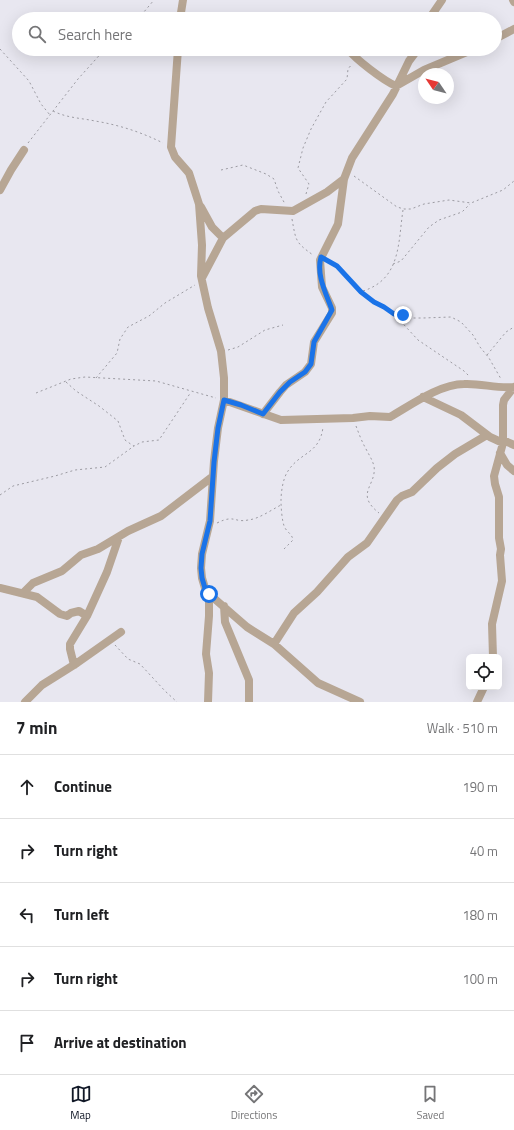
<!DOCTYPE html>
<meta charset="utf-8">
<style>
:root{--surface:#fff;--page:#f6f6f6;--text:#202124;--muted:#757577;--line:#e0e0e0;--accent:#111827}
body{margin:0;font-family:"Titillium Web",sans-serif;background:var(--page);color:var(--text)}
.controls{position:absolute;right:12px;bottom:12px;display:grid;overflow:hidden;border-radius:6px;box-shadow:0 4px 16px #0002}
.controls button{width:36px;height:36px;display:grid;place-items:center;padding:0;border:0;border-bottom:1px solid var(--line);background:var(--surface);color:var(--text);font:20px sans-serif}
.compass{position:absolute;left:418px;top:68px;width:36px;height:36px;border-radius:50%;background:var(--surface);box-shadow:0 4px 16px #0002;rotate:305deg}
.stop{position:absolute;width:12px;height:12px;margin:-9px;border:3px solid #1a73e8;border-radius:50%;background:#fff}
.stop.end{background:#1a73e8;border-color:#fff;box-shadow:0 1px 4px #0008}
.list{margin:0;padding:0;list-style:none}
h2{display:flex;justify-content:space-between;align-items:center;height:52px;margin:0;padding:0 16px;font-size:17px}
h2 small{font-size:13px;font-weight:400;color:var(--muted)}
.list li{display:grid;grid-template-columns:26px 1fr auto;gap:12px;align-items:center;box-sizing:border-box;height:64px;padding:0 16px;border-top:1px solid var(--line)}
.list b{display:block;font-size:15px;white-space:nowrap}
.list em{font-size:13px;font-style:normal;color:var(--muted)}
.icon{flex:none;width:22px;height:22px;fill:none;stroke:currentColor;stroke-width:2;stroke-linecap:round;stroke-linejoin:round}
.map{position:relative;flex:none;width:514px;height:702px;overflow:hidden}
.search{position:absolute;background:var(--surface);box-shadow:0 4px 16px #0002;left:12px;right:12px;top:12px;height:44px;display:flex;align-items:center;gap:10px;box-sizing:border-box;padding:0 14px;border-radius:22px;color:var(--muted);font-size:15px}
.sheet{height:372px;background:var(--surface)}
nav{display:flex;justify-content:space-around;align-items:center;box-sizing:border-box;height:56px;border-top:1px solid var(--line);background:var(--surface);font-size:11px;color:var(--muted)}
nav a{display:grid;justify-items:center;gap:2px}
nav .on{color:var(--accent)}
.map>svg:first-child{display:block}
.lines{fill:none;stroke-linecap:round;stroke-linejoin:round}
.path{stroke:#9c9ba2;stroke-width:1;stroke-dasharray:2 3;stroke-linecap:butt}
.street{stroke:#b7a694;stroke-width:8}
.route{stroke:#1a73e8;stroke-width:5}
</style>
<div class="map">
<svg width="514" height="702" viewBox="0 0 514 702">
<rect width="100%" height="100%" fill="#e8e7f0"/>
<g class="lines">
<path class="path" d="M138,19L154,0
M0,49L29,81L41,104L50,115
M53,111C67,118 81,118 95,121C119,125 141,132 163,143
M28,143L78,79L105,49
M221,170L243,165L266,174L274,179L278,191L285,204
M354,176L397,207L404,209H411L424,204L449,200L471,203L503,190L514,181
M306,194L309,184L298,168L303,148L311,129L326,102L347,79L348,69L352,64
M292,219C296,241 295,242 313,255
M328,261L337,266L361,292L374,302L394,314L418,340L464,371L469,376
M393,264L401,261L429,227L439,220L462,212L470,204
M363,291C401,279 398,243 403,210
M394,314L412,318H423L451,317L461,322L473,335L480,347L489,358L501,379
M228,350L238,347L265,330L283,325
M487,355L506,332L514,327
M96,378L117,353L120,339L128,327L149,316L165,303L195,285
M66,382L76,391L99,406L118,421L125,440L132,445L134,446L142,442L159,440L191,392
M36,393L71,379L85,377L156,381L216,398
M356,426C359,434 362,442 366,449C369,455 372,459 374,466C377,486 354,493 379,513
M0,495L13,486L55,476L75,470L105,467L134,446
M217,523C235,514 234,523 248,520C259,519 271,510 281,505
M284,549L293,540C292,534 288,533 285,528C282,523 281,507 281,501C281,492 283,478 288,471C300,452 320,454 323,427
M115,645L128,659L140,664L165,691L177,702"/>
<path class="street" d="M513,0L514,2
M180,19L183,0
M429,19L442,0
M495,39L514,29
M178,49L171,147L175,157L189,173L199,204L202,245L201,276L208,308L221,351L224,378V400L218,428L214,461L210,521L202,554L201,568L202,578L207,595L209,594V616L206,654L209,673L208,702
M348,49C355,59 384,81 396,86L424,70L474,49
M0,190L11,170L24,150
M201,207L212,227L223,238
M202,278L223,238L255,211L261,209L293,211L327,192L344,179
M423,397L461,415L490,437L503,443
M224,400L281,420L353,418L370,416L390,417C411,405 440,384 464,384C481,383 497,389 514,387
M263,414L280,392L286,385L305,372L311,364L314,342L332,313V308L322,287L320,260L338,224L344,179L352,158L393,94L409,61L418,49
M503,440L514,445
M500,453L507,465L514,471
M0,588L37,597L60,614L67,616L71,613L79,611L87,616
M23,593L33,583L62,571L81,555L98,549L128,531L161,516L212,477
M209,594L247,627L274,644L318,683L360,702
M224,606L225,622L249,680V702
M274,644L294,613L317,592L348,557L367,543L397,500L402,496L412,492L437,468L455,454L487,435
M493,657L492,624L502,581L500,555L501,549L499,538V497L495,484L494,476L503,443V405L504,400L514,387
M74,665L70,649V644L87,616L107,572L119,537
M25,702L42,685L77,663L121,632
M477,702L484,687"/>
</g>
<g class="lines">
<path class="route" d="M209,594L207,595L202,578L201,568L202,554L210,521L214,462L218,428L224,400L241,405L263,414L280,392L290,382L305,372L311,364L314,342L332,310C326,293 316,275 321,257L337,266L361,292L374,302L384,307L394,314L403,315"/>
</g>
</svg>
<div class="controls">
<button><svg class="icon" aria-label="locate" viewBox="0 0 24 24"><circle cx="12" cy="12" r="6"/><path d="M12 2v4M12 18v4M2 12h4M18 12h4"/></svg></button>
</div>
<svg class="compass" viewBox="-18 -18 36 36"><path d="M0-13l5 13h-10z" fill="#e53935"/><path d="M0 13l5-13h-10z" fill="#757577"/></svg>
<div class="stop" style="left:209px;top:594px"></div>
<div class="stop end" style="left:403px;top:315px"></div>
<div class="search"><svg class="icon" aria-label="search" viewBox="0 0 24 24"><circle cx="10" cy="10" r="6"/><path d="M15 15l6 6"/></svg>Search here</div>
</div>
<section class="sheet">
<h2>7 min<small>Walk · 510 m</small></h2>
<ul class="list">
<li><svg class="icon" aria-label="ahead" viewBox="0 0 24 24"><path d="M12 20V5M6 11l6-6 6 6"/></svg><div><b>Continue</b></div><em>190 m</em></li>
<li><svg class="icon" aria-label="right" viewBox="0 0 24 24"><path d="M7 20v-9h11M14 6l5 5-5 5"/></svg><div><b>Turn right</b></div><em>40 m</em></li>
<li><svg class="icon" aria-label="left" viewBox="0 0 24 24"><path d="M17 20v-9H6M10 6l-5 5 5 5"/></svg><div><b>Turn left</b></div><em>180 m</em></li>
<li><svg class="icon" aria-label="right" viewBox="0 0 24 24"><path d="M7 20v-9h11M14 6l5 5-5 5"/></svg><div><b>Turn right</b></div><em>100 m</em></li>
<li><svg class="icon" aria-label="arrive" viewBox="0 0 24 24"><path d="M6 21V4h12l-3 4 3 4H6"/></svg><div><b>Arrive at destination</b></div></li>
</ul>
</section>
<nav>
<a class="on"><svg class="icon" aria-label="map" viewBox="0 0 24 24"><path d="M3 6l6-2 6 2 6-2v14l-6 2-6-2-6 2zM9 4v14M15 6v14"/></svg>Map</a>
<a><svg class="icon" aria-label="directions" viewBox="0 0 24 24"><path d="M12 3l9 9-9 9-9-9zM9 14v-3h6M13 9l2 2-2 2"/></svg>Directions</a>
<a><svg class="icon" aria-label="saved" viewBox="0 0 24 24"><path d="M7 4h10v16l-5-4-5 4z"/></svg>Saved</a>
</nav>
